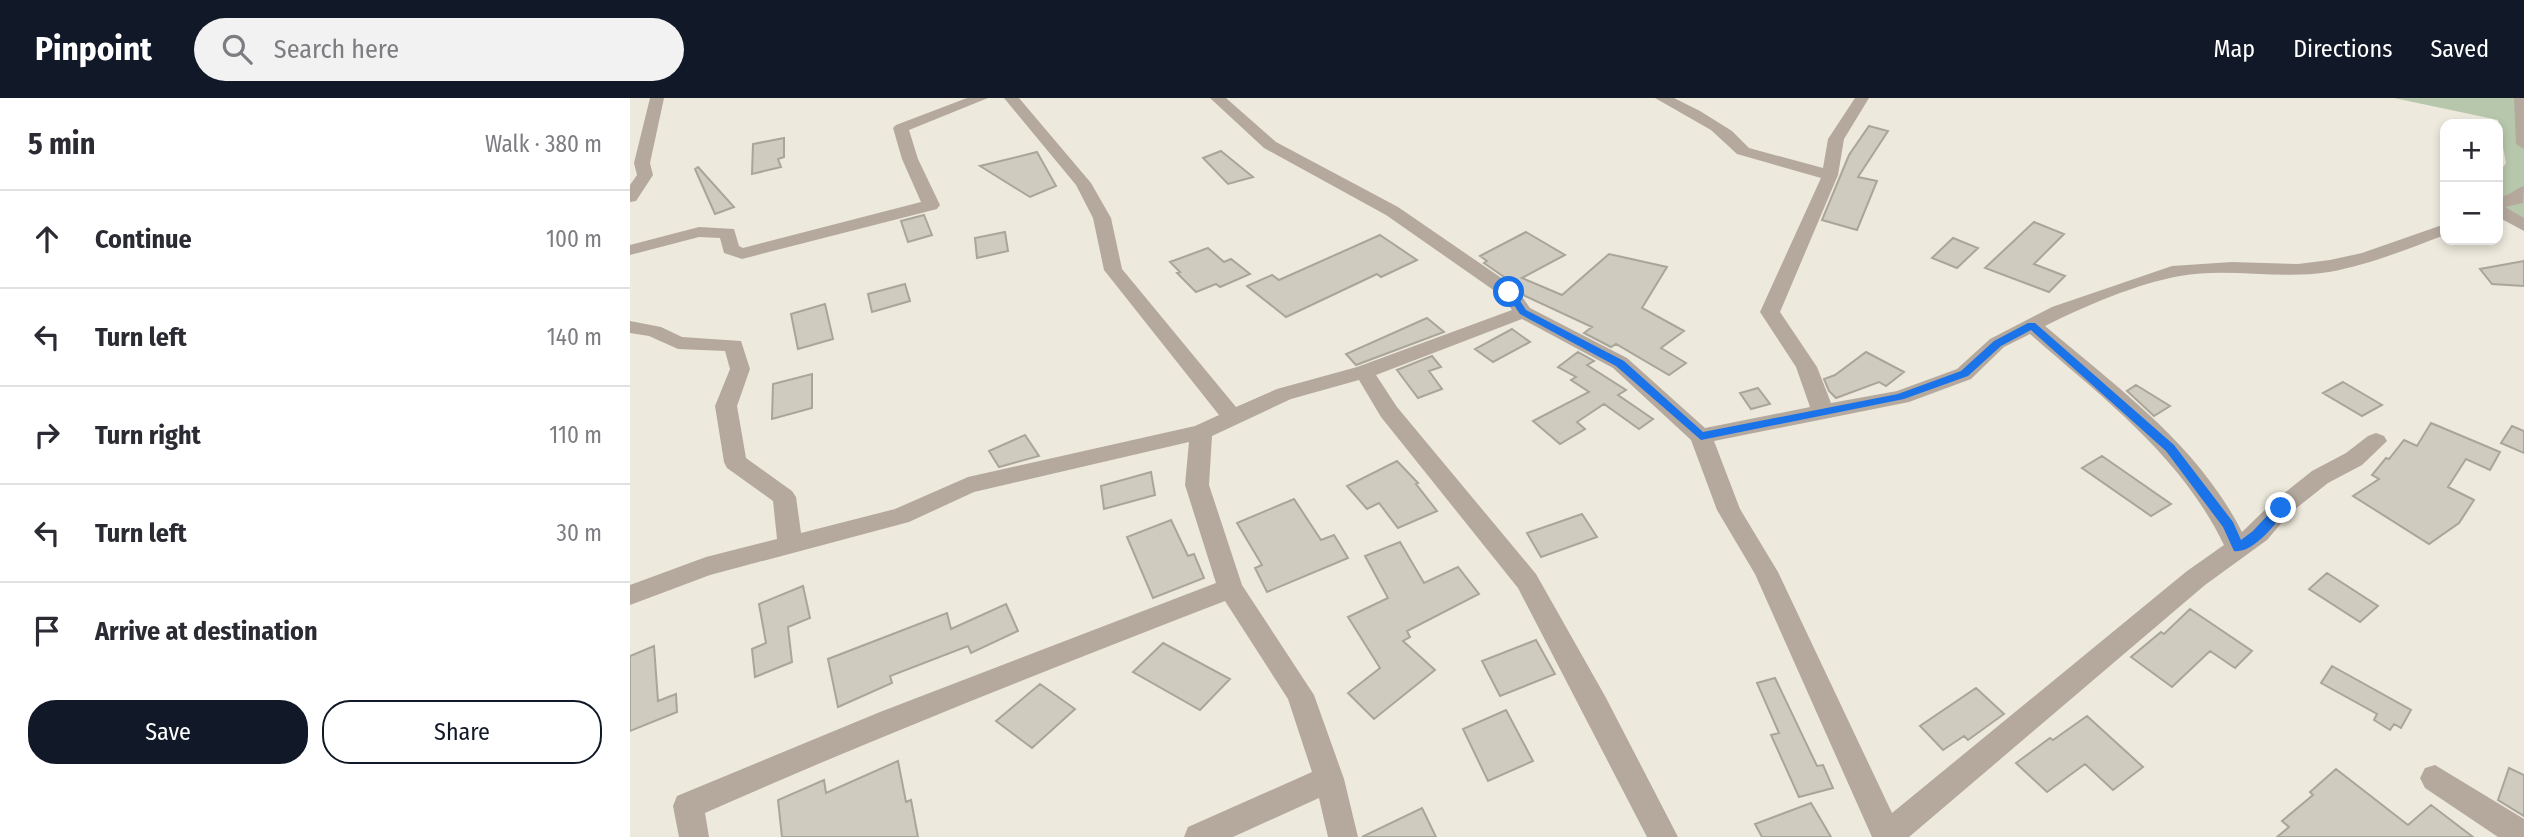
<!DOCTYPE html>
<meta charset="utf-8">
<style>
:root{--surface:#fff;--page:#f2f2f3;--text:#2b2b33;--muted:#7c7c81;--line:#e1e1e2;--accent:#111827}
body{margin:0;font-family:"Fira Sans Condensed",sans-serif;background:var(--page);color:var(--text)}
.controls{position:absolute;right:21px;top:21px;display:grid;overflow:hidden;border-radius:14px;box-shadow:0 4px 10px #0003}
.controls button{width:63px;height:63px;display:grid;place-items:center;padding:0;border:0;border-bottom:2px solid var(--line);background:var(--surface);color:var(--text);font:35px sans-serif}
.stop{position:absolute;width:21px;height:21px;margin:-16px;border:5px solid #1a73e8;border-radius:50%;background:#fff}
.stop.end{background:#1a73e8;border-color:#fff;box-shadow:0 2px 7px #0008}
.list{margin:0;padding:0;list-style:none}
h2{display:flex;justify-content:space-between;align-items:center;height:91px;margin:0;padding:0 28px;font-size:30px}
h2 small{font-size:23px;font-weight:400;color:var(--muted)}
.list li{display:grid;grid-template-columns:46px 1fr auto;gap:21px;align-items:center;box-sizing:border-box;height:98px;padding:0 28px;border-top:2px solid var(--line)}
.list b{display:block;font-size:26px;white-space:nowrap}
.list em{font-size:23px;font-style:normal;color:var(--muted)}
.actions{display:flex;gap:14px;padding:21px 28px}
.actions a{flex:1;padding:16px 0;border:2px solid var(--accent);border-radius:28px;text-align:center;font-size:24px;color:var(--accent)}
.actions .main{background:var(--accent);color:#fff}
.icon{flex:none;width:38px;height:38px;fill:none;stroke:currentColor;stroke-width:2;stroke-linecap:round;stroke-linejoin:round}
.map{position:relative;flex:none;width:1894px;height:739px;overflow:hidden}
header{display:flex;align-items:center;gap:42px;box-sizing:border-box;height:98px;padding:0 35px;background:var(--accent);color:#fff}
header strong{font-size:33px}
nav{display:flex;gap:38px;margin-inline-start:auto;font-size:24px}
.search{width:490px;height:63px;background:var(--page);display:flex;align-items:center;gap:18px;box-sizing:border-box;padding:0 24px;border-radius:38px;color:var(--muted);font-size:26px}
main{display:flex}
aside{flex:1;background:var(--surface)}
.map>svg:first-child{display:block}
.green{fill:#b7c7ac}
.building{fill:#cfcbbe;stroke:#a9a699;stroke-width:2}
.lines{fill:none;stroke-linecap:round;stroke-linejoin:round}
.minor{fill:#b5a99e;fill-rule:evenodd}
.route{fill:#1a73e8}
</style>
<header>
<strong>Pinpoint</strong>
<div class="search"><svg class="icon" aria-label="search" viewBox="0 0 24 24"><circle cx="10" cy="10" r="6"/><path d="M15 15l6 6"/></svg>Search here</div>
<nav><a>Map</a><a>Directions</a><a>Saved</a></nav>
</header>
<main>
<aside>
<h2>5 min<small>Walk · 380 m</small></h2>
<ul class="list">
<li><svg class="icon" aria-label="ahead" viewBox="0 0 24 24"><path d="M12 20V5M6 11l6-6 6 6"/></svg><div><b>Continue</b></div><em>100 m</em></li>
<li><svg class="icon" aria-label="left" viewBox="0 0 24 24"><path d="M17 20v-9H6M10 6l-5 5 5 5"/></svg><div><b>Turn left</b></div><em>140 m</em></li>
<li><svg class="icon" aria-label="right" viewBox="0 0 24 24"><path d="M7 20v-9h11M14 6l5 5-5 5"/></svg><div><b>Turn right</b></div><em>110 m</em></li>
<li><svg class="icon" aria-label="left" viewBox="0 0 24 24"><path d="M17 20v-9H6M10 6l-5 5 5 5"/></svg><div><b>Turn left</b></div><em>30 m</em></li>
<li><svg class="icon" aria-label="arrive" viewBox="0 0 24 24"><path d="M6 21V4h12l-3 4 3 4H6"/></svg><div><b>Arrive at destination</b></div></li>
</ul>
<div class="actions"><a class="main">Save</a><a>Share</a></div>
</aside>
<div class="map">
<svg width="1894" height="739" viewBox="0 0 1894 739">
<rect width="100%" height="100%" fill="#ede9dc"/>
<path class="green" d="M1764,0H1894V129L1868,118V76L1876,65L1868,22Z"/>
<path class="building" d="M1239,28L1258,33L1228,79L1247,83L1227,132L1192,122L1219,57Z
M154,40V59L148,61L151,69L122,76L123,46Z
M591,53L623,79L598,86L573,60Z
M407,54L426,88L400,99L350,68Z
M68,69L104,109L85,116L65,71Z
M294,117L302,137L278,144L271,123Z
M1404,124L1434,136L1404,166L1435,178L1419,194L1355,170Z
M375,134L378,153L347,160L345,140Z
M896,134L935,157L892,180L932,197L979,156L1037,169L1012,210L1054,233L1031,250L1056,265L1039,277L986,246L981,249L954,235L962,229L895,198L887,188L854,165L857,163L850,158Z
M750,137L787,162L751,179L747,176L656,219L617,188L642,177L649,182Z
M1323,140L1348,150L1327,170L1302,160Z
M578,150L594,164L601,161L620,176L590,189L586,186L566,194L547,175L550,174L540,164Z
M1894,163V188L1862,186L1850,171Z
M275,186L280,203L242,214L238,196Z
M195,206L203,241L168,251L161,216Z
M797,220L814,234L726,267L716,256Z
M882,231L900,244L863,264L845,251Z
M948,254L964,263L957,267L996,292L988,297L1023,321L1009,331L974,306L947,324L955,331L930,346L903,323L959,294L941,282L946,279L928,269Z
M1236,254L1274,274L1256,288L1249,284L1206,300L1199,293L1194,281L1205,277Z
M802,258L811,269L799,273L812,291L788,300L767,272Z
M182,276V310L142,321L143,286Z
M1713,284L1752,307L1732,318L1693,295Z
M1506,287L1540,308L1524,318L1497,293Z
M1128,290L1140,306L1121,311L1110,295Z
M1801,325L1870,354L1860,372L1836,361L1818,389L1844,402L1829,425L1799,446L1723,398L1749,381L1742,377L1756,360L1759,361L1774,342L1787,348Z
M1882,328L1894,333V355L1871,345Z
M395,337L409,358L369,369L359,353Z
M1472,358L1541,406L1521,418L1452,370Z
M767,363L788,385L786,386L807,413L768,430L749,405L737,411L717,388Z
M521,374L525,397L474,411L471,388Z
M664,401L691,442L704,437L718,460L637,494L625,470L632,467L607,425Z
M952,416L967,439L911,459L897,435Z
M541,422L558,458L564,456L574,480L523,500L497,439Z
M770,444L794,485L828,469L849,496L777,533L780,539L773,543L805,572L744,621L718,595L750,570L718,519L758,500L735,458Z
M1697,475L1748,508L1730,524L1679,491Z
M173,488L180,520L158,529L162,564L125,579L122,551L136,545L129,506Z
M376,506L388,533L341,555L338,548L260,578L262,585L208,609L198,561L317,515L321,531Z
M1560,511L1622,553L1605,570L1580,553L1542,589L1501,559L1531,534L1534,536Z
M906,542L925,576L870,598L852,563Z
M533,545L600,581L570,612L503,574Z
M24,548L28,603L46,596L47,614L0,633V558Z
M1702,568L1781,612L1771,630L1764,626L1760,632L1744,622L1747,616L1691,585Z
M1145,580L1187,668L1193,667L1203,690L1169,699L1141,637L1149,635L1127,585Z
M410,586L445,611L402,650L366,623Z
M1346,590L1374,616L1338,642L1334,638L1313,652L1290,628Z
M876,612L903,663L858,683L833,631Z
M1457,618L1513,669L1483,692L1455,666L1417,694L1386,665L1420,640L1423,642Z
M268,663L276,704L281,702L288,739H152L148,702L194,682L196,695Z
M1879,670L1894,677V718L1868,702Z
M1706,671L1778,727L1801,707L1843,739H1647L1659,729L1652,723L1683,697L1680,694Z
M1181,705L1201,739H1132L1125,726Z
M792,710L806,739H732Z"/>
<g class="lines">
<path class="minor" d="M20,0H34L20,65L23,77L6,103L0,104V87L7,77L4,65Z
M337,0H358L279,32L288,61L310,107L307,111L112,161L94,155L90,140L69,139L0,157V147L69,129L104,131L109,148L113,150L291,104L272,61L263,30L266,27Z
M374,0H389L461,85L481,120L492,171L606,309L647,291L727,269L882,212L872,198L756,117L634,50L580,0H596L646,44L768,109L886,190L900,210L997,260L1075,330L1180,309L1166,269L1130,214L1191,80L1107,56L1081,32L1025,0H1044L1070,13L1102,33L1119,50L1193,70L1198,41L1225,0H1239L1214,41L1208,77L1150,214L1187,269L1201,305L1267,293L1327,271L1360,241L1422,209L1542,168L1602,164L1668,166L1700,162L1732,155L1815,126V137C1777,151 1739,167 1699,174C1649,182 1598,169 1550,178C1509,185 1452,209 1415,228C1488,290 1568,347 1612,434L1643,404L1682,373L1716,355L1738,338L1746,335L1754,338L1757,343L1732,367L1698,385L1659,416L1637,442L1575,487L1279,739H1242L1125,476L1087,412L1061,342L983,270L892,221L746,277L767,309L906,476L975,598L1048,739H1017L888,490L751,319L729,282L661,301L582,338L579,387L612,487L684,597L714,681L728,739H698L689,700L603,739H554L558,729L682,674L658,601L595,503C420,571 246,639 75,715L79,739H49L43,708L47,698L250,614L586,485L555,387L559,344L344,394L279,424L80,477L0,507V487L76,459L147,441L143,403L97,370L94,364L85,308L100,271L95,253L48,251L19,238L0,235V223L31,229L52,239L111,243L120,271L107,308L116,360L162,393L166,399L171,435L265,411L338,379L565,328L589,317L474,172L463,120L446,87ZM1400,236C1473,300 1551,358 1594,447L1557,473L1262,715L1148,474L1110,411L1084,343L1279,304L1341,281L1374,249Z
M1884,0H1894V51L1886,46Z
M1894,88L1893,105L1875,109L1894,120V133L1868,119V100C1882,97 1884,91 1894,88Z
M1805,667L1894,721V739H1868L1795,690L1790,680L1795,670Z"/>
</g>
<path class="route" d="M876,192H883L896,212L994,263L1073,334L1268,296L1331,273L1364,243L1398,225H1405L1544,347L1603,424L1611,442L1623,433L1647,407L1651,406L1657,410C1647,425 1623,456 1604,453L1593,429L1536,353L1401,232L1371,248L1338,278L1274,301L1071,342L986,268L890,216L875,194Z"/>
</svg>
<div class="controls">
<button>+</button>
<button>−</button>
</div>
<div class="stop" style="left:879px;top:194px"></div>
<div class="stop end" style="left:1651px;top:410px"></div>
</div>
</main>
